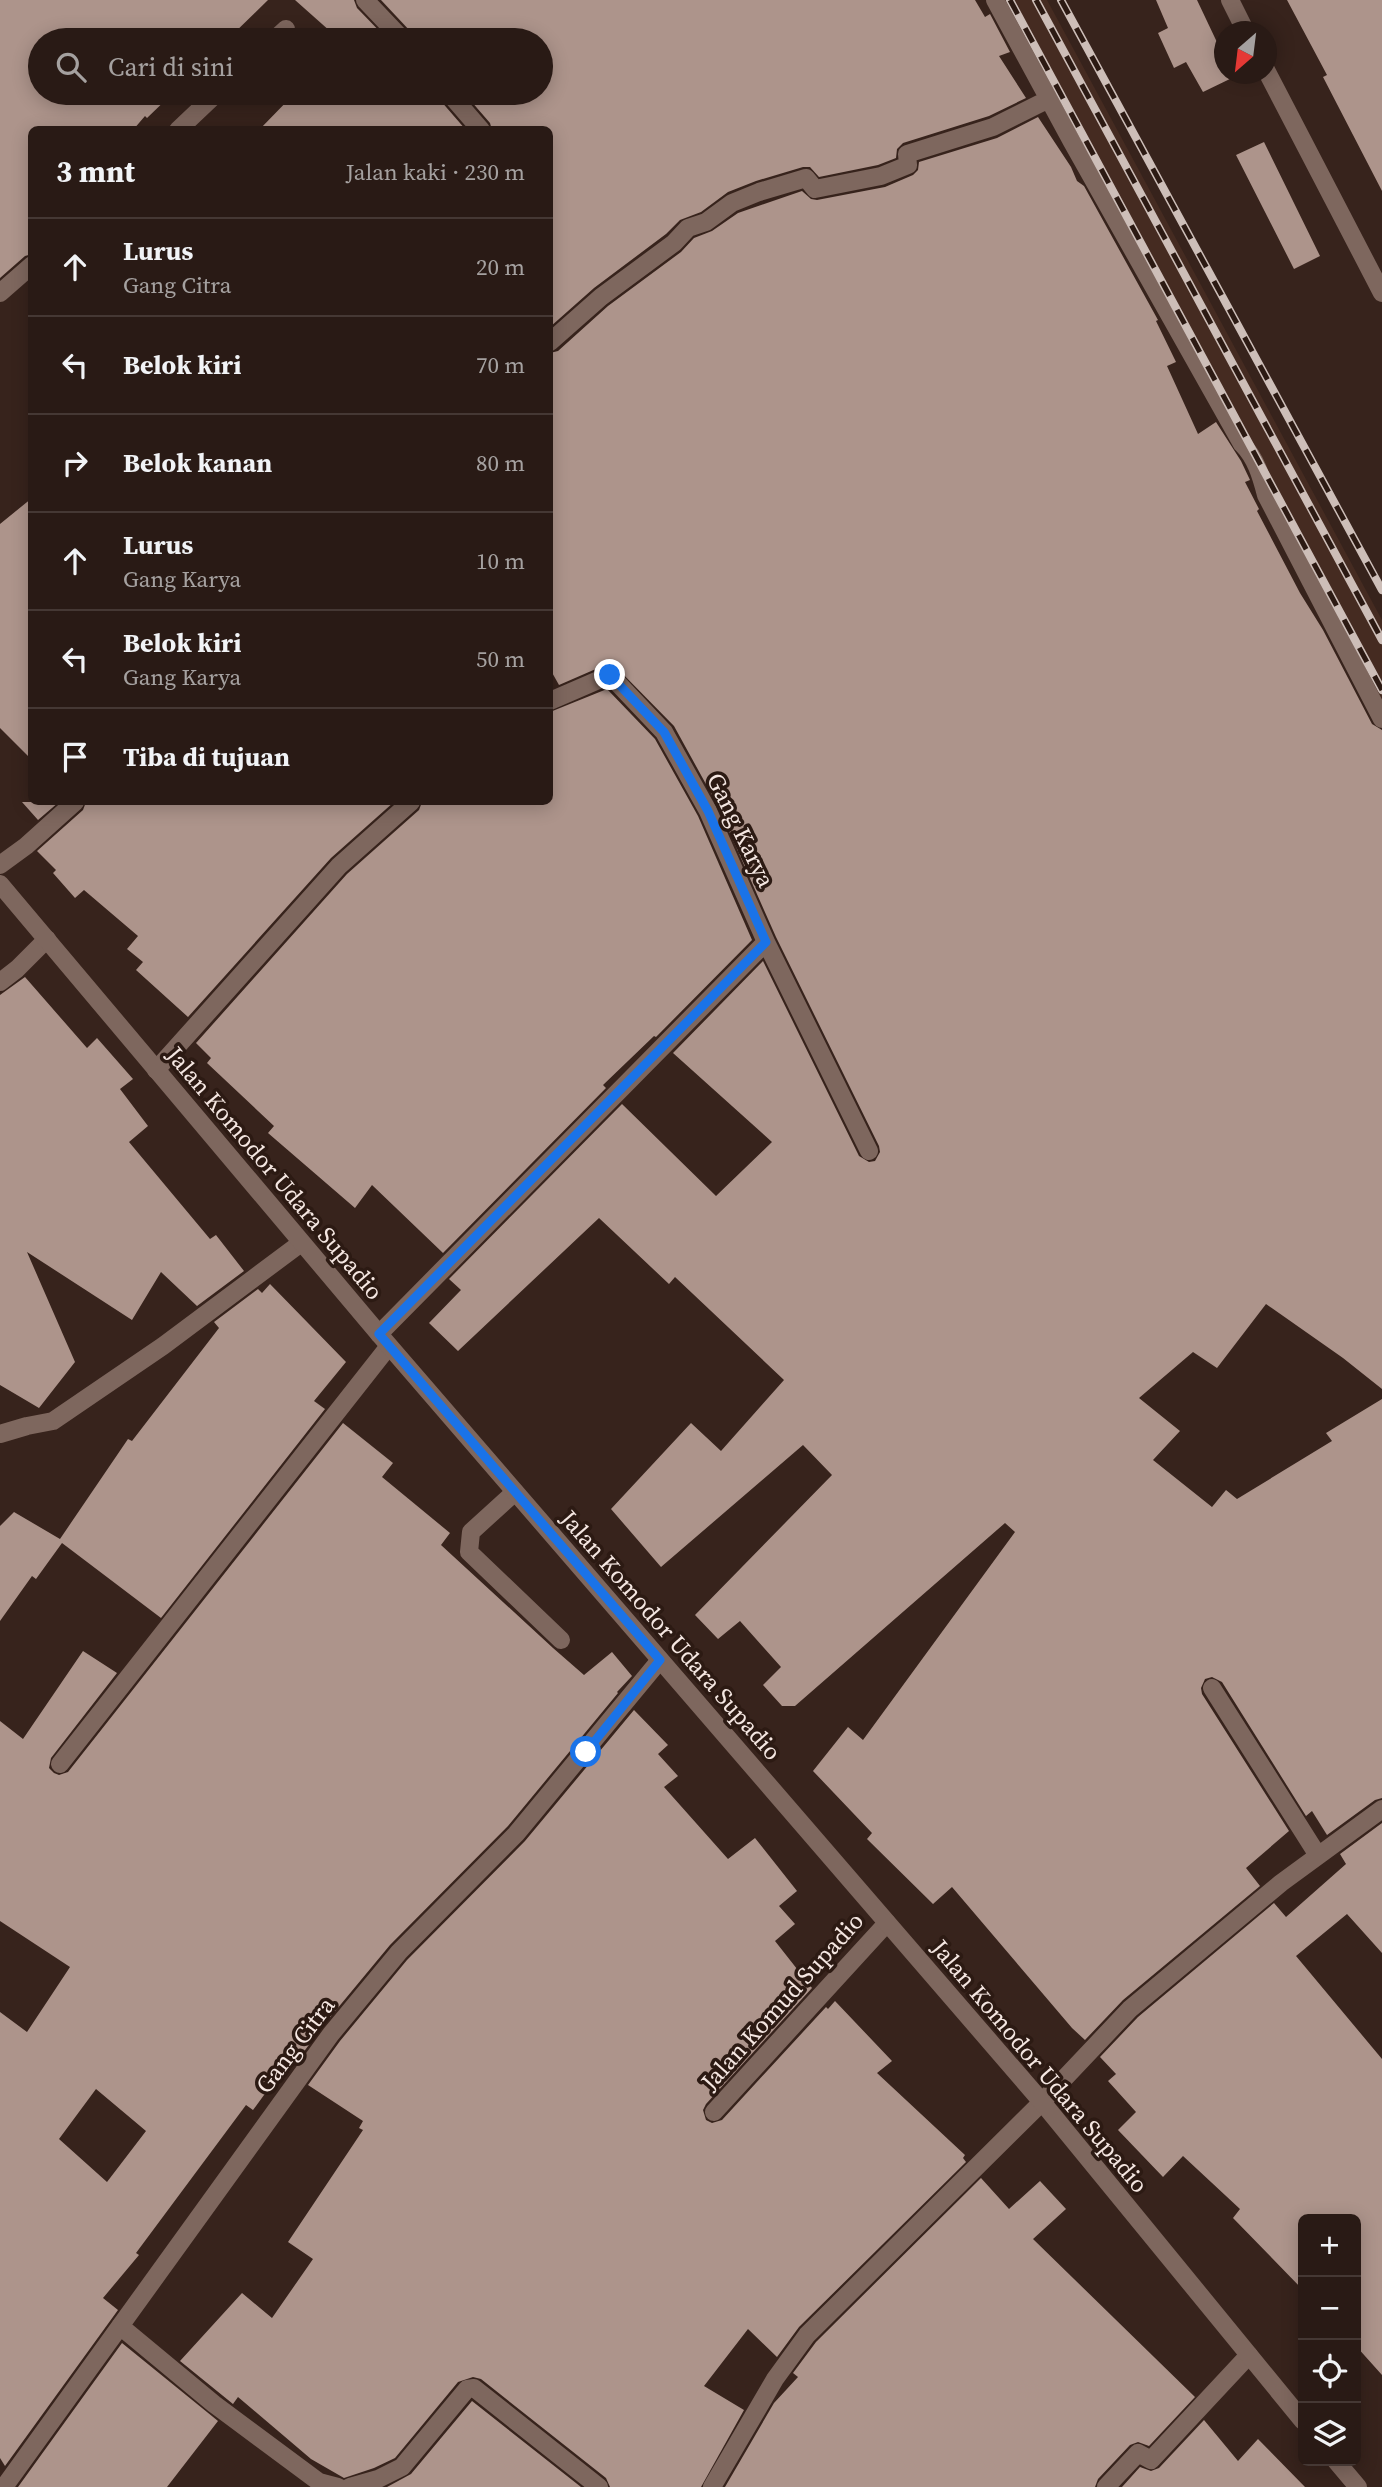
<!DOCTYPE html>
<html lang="id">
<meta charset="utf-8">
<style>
:root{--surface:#291a15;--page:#31231e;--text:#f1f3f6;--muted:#a5a1a0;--line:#453834}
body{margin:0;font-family:"Source Serif 4",serif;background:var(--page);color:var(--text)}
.controls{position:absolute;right:21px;bottom:21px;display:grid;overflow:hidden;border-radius:10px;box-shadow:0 4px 18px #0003}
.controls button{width:63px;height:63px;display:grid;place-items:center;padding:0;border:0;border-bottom:2px solid var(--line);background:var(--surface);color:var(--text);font:35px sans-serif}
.compass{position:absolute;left:1214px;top:21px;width:63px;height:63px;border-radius:50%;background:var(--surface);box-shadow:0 4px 18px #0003;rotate:208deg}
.stop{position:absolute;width:21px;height:21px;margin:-16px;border:5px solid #1a73e8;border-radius:50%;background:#fff}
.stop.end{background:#1a73e8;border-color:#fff;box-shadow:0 2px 7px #0008}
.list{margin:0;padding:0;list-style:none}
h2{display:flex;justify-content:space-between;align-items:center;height:91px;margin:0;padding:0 28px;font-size:30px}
h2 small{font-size:23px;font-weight:400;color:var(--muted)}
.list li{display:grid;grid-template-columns:46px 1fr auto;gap:21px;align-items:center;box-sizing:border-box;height:98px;padding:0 28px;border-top:2px solid var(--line)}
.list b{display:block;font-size:26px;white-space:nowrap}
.list p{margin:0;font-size:23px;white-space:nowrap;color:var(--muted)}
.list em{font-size:23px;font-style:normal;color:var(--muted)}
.icon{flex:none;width:38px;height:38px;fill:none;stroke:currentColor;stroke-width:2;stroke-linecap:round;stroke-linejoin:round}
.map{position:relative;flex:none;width:1382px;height:2487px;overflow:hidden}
.search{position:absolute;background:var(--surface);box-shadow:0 4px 18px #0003;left:28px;top:28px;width:525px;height:77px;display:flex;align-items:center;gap:18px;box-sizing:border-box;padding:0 24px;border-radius:38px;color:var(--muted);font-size:26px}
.panel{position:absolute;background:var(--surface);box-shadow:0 4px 18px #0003;left:28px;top:126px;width:525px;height:679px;border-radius:10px}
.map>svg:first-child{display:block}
.built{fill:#452b21}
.building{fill:#ad948b;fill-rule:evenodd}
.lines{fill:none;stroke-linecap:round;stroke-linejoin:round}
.service{stroke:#7e675e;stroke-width:18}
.minor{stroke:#7e675e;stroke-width:18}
.tertiary{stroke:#7e675e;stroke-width:18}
.secondary{stroke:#7e675e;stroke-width:18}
.rail-casing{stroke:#cdbeb8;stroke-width:8}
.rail{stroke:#2c1a13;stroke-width:5;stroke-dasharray:16;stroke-linecap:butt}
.route{stroke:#1a73e8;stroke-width:9}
.labels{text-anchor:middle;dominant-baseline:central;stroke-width:7;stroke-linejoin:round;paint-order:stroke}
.street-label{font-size:24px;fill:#f5e7e2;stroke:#2c1a13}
</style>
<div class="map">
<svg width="1382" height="2487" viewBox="0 0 1382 2487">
<rect width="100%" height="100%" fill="#37231c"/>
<path class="built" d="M1003,0H1047L1382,620V708Z"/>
<path class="building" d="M0,0H268L227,40H40V93H173L147,118L145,116L133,130H32V254L25,256L0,278Z
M295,0H354L357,8L388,40H340Z
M381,0H975L985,17L990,14L1010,52L999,56L1026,98L989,116L903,143L897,149L896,158L878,165L819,177L810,167H803L756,181L728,192L701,212L680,220L666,234L594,288L550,327V130H492L490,123L464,93H541V40H414L411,32Z
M1156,0H1197L1224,57V74H1232L1234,77L1203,92L1186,62L1174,68L1158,33L1168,28Z
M1287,0H1382V191L1323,77L1327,75Z
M295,93H438L440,100L466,130H259Z
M1038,117L1071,167L1077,181L1084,186L1158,320L1156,321L1176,362L1167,366L1198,434L1216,422L1241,461L1250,480L1245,482L1259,509L1257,511L1300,593L1323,630L1372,724L1382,730V1389L1343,1358L1266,1304L1217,1368L1193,1352L1139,1398L1180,1431L1153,1460L1212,1507L1226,1490L1237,1499L1332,1441L1326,1433L1382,1399V1798L1375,1800L1327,1835L1312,1811L1306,1816L1222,1682L1212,1677L1205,1679L1201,1688L1202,1694L1289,1831L1246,1868L1260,1886L1123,2000L1085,2040L1072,2028L952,1887L933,1904L867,1839L872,1833L813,1771L848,1727L863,1740L1015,1532L1005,1523L795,1706H782L763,1685L781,1667L740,1621L718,1639L695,1615L832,1475L803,1445L661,1567L611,1509L691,1423L721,1451L784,1380L675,1277L669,1284L599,1218L458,1351L429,1323L461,1290L449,1279L622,1104L716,1196L772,1142L673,1053L763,961L859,1156L869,1162L875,1161L880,1152L879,1146L776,937L718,806L674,726L613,664L605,665L559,685L550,669V353L558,351L608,306L681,252L694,238L712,231L738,213L802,191L811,199L817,200L885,187L913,175L918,170L919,162L997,138Z
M1264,142L1320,256L1294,269L1236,155Z
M32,498V760L0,728V524Z
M607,689L655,739L698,816L752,940L656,1037L654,1036L603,1085L606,1088L443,1253L372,1185L355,1208L268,1133L274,1126L207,1063L211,1058L196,1043L347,874L419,810L422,802H550V712Z
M22,802H59L38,820Z
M86,802H394L331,858L188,1017L136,970L143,962L127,949L138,936L84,890L75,898L53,873L56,870L37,851L83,810Z
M25,977L87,1048L97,1038L133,1079L120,1089L148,1126L129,1142L210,1239L216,1235L244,1271L197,1306L161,1272L132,1320L27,1252L75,1362L39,1408L0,1385V995Z
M270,1284L346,1362L314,1401L325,1409L161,1618L62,1543L36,1579L32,1576L0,1621V1526L14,1512L60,1539L128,1439L132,1441L219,1328L214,1322L258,1289L262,1293Z
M343,1423L393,1463L382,1477L450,1533L441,1545L553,1648L584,1675L612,1652L632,1676L617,1692L618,1693L508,1826L390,1945L322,2027L289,2072L283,2069L253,2110L246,2105L136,2253L139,2255L103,2298L118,2310L5,2466L0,2458V2012L27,2032L70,1967L0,1921V1721L23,1739L83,1651L117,1673L51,1758L49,1768L54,1773L59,1775L68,1772ZM96,2089L146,2131L107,2182L59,2139Z
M634,1710L668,1745L658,1754L678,1776L664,1787L728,1859L755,1838L797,1891L779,1906L795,1924L775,1941L812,1988L706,2104L703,2110L706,2120L712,2123L722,2120L826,2007L828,2009L835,2001L892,2061L877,2073L965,2155L963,2158L966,2162L799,2327L777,2357L748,2329L704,2386L744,2410L701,2487H610L606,2478L481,2379L473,2377L458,2382L395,2458L374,2468L344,2478L311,2459L238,2397L233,2404L180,2361L242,2293L272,2318L313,2259L288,2242L363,2130L359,2128L363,2121L308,2085L340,2041L407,1960L525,1841Z
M1382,1823V1953L1347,1914L1296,1956L1382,2059V2375L1356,2346V2219H1303V2290L1233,2218L1240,2209L1183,2156L1163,2177L1118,2130L1136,2112L1108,2081L1116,2074L1100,2057L1138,2017L1274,1903L1286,1917L1346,1864L1340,1854Z
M981,2178L1009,2209L1040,2181L1066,2209L1033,2239L1195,2397L1149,2446L1138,2442L1130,2445L1098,2479L1095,2487H725L774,2403L798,2377L793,2373L816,2342Z
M122,2343L218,2421L167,2487H18Z
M472,2401L581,2487H387L411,2474Z
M1204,2420L1238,2461L1258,2439L1305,2487H1122L1140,2467L1151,2471L1159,2468Z"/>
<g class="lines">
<path class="service" d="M274,40L286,29
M178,130L217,93
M0,293L32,265
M0,982L17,969L47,939
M0,1434L27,1426L53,1421L163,1346L301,1243
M515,1492L471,1532L469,1552L561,1640"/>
<path class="minor" d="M365,0L403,40
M995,0L1072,142L1242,444C1256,458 1261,476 1266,495L1382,719
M449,93L481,130
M550,342L601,297L674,243L688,228L706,222L732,203L759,192L806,178L815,189L881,176L908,165L907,154L993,127L1049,99
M0,865L26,846L75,802
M766,942L869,1151
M156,1070L339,866L411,802
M379,1334L766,942L708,811L664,732L610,675L550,701
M1212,1688L1317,1854
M60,1764L389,1346
M714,2112L887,1923
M120,2326L214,2404L319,2482L338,2487
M4,2487L331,2034L399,1952L516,1834L660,1660
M350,2487L378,2479L402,2467L467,2389L474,2388L599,2487
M712,2487L775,2379L807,2335L1042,2102L1130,2009L1281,1883L1382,1809
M1106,2487L1138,2453L1151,2460L1249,2355"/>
<path class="tertiary" d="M0,884L379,1334L1042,2102L1303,2421
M1336,2461L1358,2487"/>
<path class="secondary" d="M1230,0L1246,32
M1266,70L1382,293"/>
<defs>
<path id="rail" d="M1010,0L1382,690
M1036,0L1382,640
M1061,0L1382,590"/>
</defs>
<use href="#rail" class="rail-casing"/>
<use href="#rail" class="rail"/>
</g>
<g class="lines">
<path class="route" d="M586,1752L660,1660L379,1334L766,942L708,811L664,732L610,675"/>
</g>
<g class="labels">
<g class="street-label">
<text transform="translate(741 830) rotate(64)">Gang Karya</text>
<text transform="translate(275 1173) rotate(50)">Jalan Komodor Udara Supadio</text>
<text transform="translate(671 1635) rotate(49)">Jalan Komodor Udara Supadio</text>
<text transform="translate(782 2001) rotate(-48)">Jalan Komud Supadio</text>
<text transform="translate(295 2045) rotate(-53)">Gang Citra</text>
<text transform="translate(1040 2066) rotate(50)">Jalan Komodor Udara Supadio</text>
</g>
</g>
</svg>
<div class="controls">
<button>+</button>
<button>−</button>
<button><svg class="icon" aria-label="locate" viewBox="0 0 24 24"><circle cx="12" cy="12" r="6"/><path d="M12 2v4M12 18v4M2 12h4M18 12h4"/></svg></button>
<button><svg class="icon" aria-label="layers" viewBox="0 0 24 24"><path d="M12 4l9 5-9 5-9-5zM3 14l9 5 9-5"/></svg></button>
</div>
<svg class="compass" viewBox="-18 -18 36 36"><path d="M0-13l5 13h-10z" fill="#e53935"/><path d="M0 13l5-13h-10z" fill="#a5a1a0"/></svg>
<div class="stop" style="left:586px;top:1752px"></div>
<div class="stop end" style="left:610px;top:675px"></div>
<div class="search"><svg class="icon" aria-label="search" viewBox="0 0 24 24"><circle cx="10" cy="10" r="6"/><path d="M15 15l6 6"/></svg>Cari di sini</div>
<section class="panel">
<h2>3 mnt<small>Jalan kaki · 230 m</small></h2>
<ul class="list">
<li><svg class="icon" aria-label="ahead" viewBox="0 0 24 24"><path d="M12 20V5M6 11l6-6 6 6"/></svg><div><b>Lurus</b><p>Gang Citra</p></div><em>20 m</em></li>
<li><svg class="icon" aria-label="left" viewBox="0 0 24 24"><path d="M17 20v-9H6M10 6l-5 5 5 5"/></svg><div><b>Belok kiri</b></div><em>70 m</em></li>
<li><svg class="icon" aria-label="right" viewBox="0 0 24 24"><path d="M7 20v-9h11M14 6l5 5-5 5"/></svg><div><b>Belok kanan</b></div><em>80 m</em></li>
<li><svg class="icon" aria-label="ahead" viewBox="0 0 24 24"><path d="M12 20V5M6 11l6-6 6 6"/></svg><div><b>Lurus</b><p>Gang Karya</p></div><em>10 m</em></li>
<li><svg class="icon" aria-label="left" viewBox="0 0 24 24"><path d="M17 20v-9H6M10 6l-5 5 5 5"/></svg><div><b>Belok kiri</b><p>Gang Karya</p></div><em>50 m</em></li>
<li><svg class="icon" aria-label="arrive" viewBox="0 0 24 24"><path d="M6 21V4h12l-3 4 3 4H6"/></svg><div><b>Tiba di tujuan</b></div></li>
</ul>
</section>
</div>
